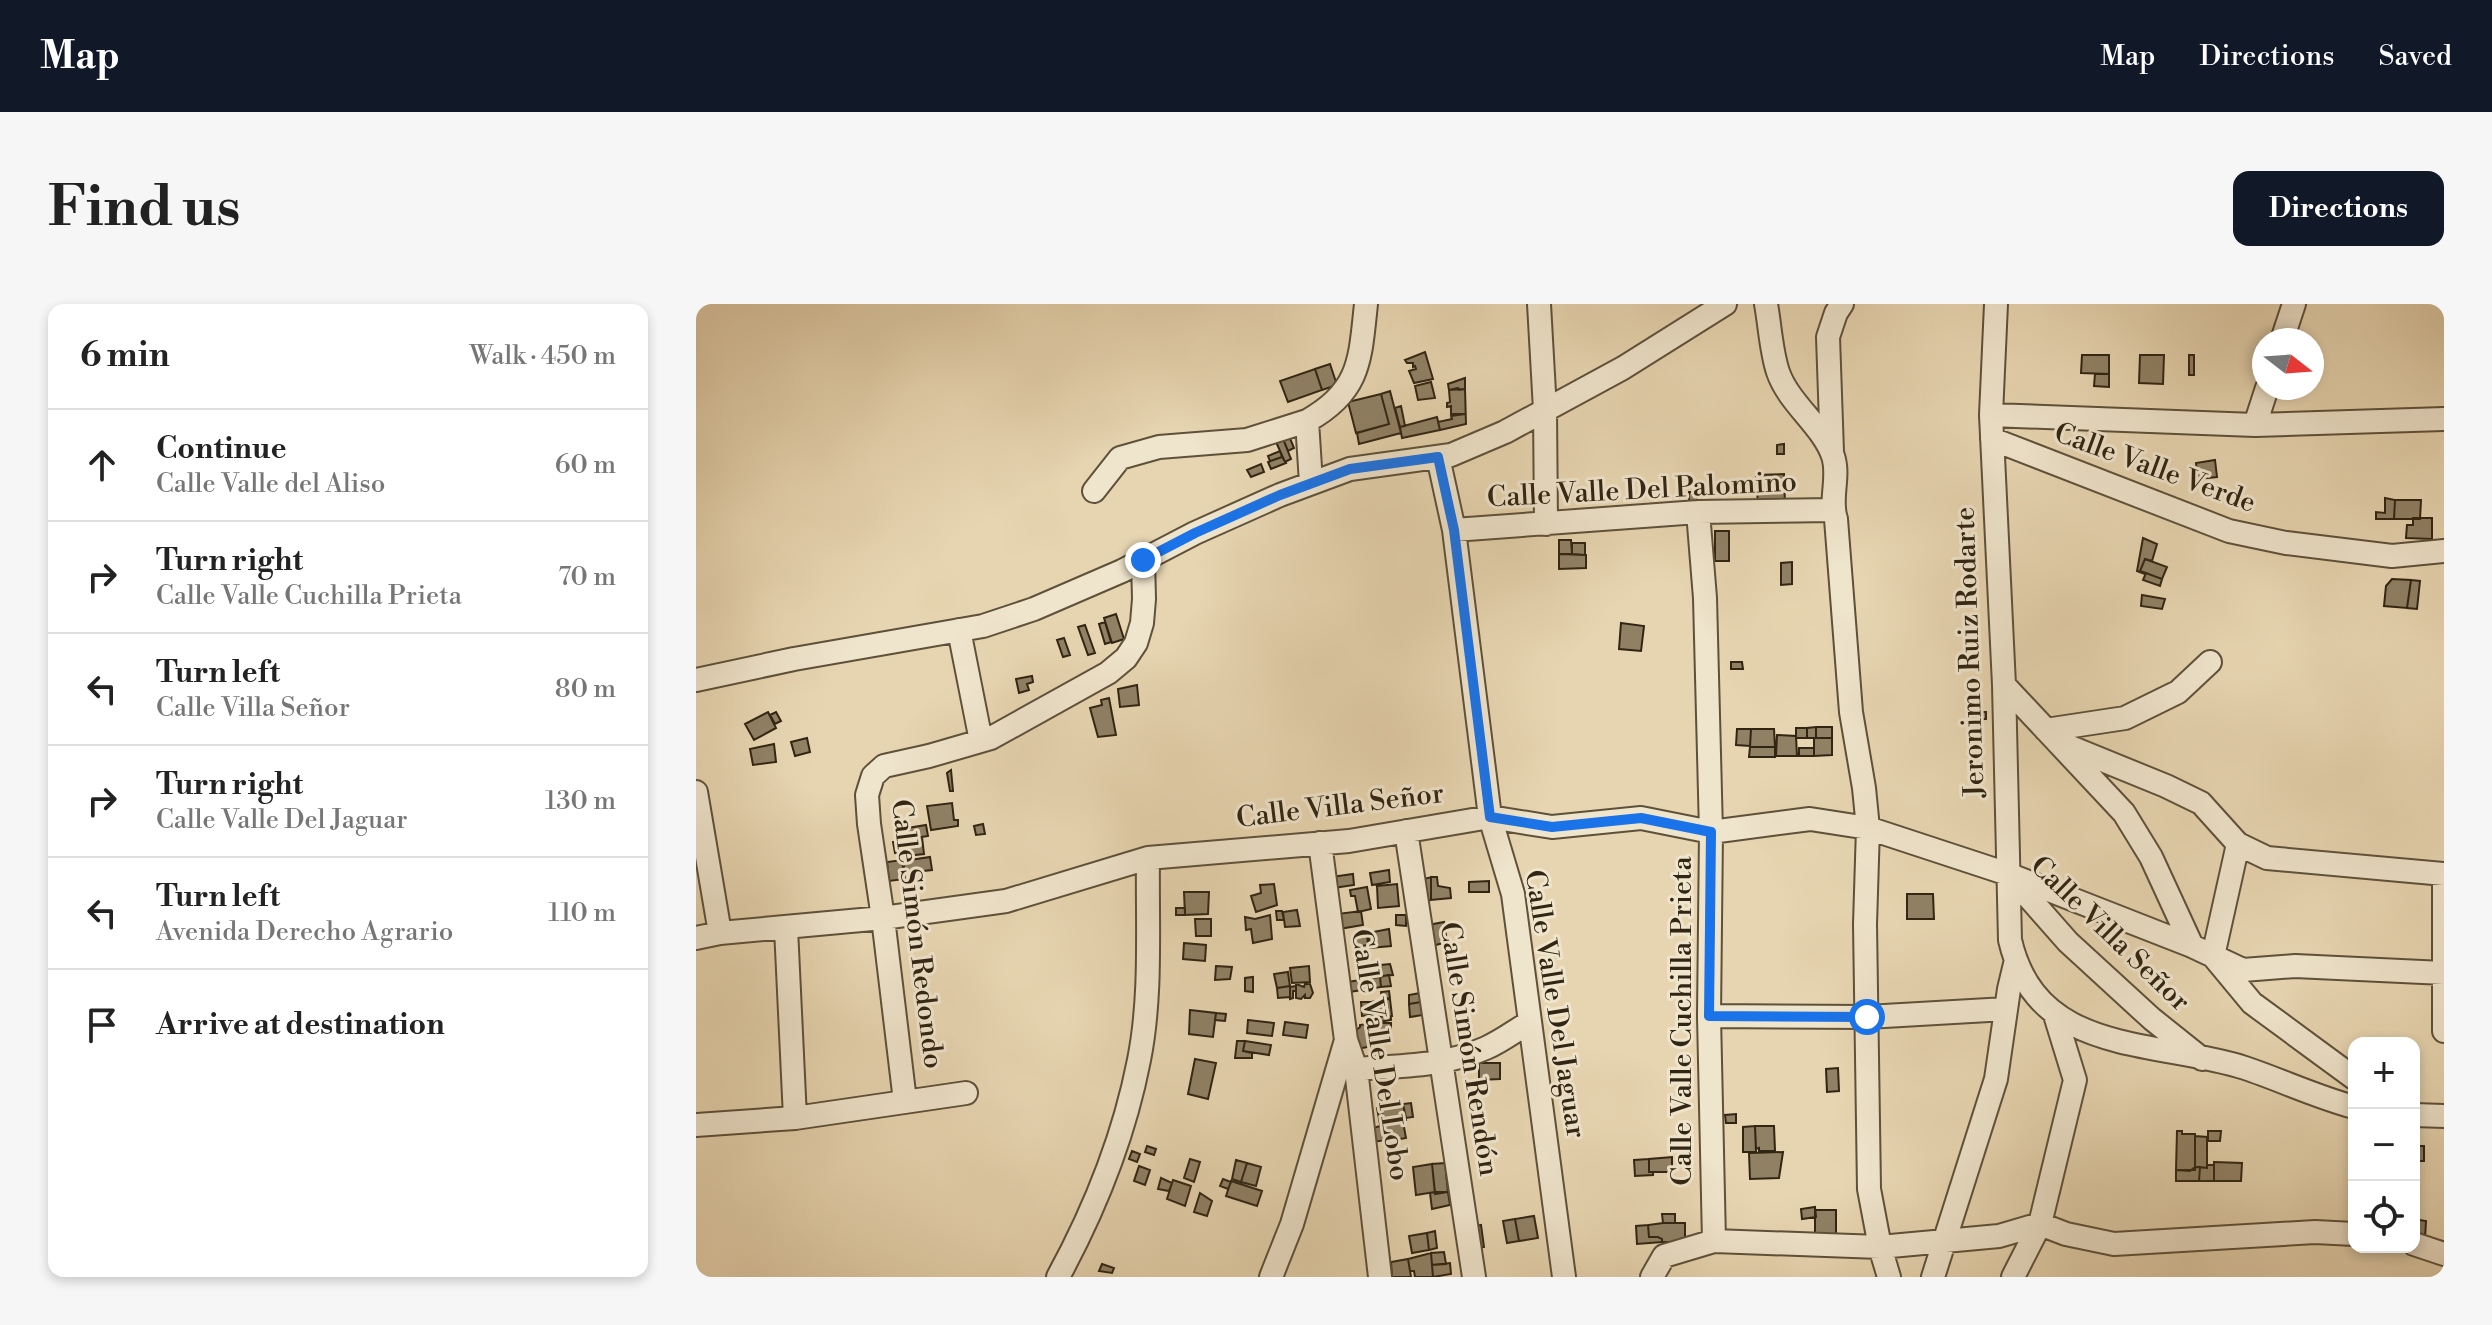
<!DOCTYPE html>
<meta charset="utf-8">
<style>
:root{--surface:#fff;--page:#f6f6f6;--text:#222;--muted:#767676;--line:#e0e0e0;--accent:#111827}
body{margin:0;font-family:"Libre Bodoni",serif;background:var(--page);color:var(--text)}
.controls{position:absolute;right:24px;bottom:24px;display:grid;overflow:hidden;border-radius:16px;box-shadow:0 4px 12px #0003}
.controls button{width:72px;height:72px;display:grid;place-items:center;padding:0;border:0;border-bottom:2px solid var(--line);background:var(--surface);color:var(--text);font:40px sans-serif}
.compass{position:absolute;left:1556px;top:24px;width:72px;height:72px;border-radius:50%;background:var(--surface);box-shadow:0 4px 12px #0003;rotate:107deg}
.stop{position:absolute;width:24px;height:24px;margin:-18px;border:6px solid #1a73e8;border-radius:50%;background:#fff}
.stop.end{background:#1a73e8;border-color:#fff;box-shadow:0 2px 8px #0008}
.list{margin:0;padding:0;list-style:none}
h2{display:flex;justify-content:space-between;align-items:center;height:104px;margin:0;padding:0 32px;font-size:34px}
h2 small{font-size:26px;font-weight:400;color:var(--muted)}
.list li{display:grid;grid-template-columns:52px 1fr auto;gap:24px;align-items:center;box-sizing:border-box;height:112px;padding:0 32px;border-top:2px solid var(--line)}
.list b{display:block;font-size:30px;white-space:nowrap}
.list p{margin:0;font-size:26px;white-space:nowrap;color:var(--muted)}
.list em{font-size:26px;font-style:normal;color:var(--muted)}
.icon{flex:none;width:44px;height:44px;fill:none;stroke:currentColor;stroke-width:2;stroke-linecap:round;stroke-linejoin:round}
.map{position:relative;flex:none;width:1748px;height:973px;overflow:hidden;border-radius:16px}
header{display:flex;align-items:center;gap:48px;box-sizing:border-box;height:112px;padding:0 40px;background:var(--accent);color:#fff}
header strong{font-size:38px}
nav{display:flex;gap:44px;margin-inline-start:auto;font-size:28px}
.intro{display:flex;align-items:center;justify-content:space-between;box-sizing:border-box;height:192px;padding:0 48px}
h1{margin:0;font-size:56px}
.button{padding:20px 36px;border-radius:16px;background:var(--accent);color:#fff;font-size:28px;font-weight:700}
main{display:flex;gap:48px;padding:0 48px}
aside{flex:1;background:var(--surface);border-radius:16px;box-shadow:0 4px 12px #0003}
.map>svg:first-child{display:block}
.building{fill:#908165;stroke:#312513;stroke-width:2}
.lines{fill:none;stroke-linecap:round;stroke-linejoin:round}
.minor-casing{stroke:#5e513a;stroke-width:26}
.minor{stroke:#efe4cc;stroke-width:22}
.route{stroke:#1a73e8;stroke-width:10}
.labels{text-anchor:middle;dominant-baseline:central;stroke-width:6;stroke-linejoin:round;paint-order:stroke}
.street-label{font-size:28px;fill:#312513;stroke:#efe4cc}
</style>
<header>
<strong>Map</strong>
<nav><a>Map</a><a>Directions</a><a>Saved</a></nav>
</header>
<div class="intro"><h1>Find us</h1><a class="button">Directions</a></div>
<main>
<aside>
<h2>6 min<small>Walk · 450 m</small></h2>
<ul class="list">
<li><svg class="icon" aria-label="ahead" viewBox="0 0 24 24"><path d="M12 20V5M6 11l6-6 6 6"/></svg><div><b>Continue</b><p>Calle Valle del Aliso</p></div><em>60 m</em></li>
<li><svg class="icon" aria-label="right" viewBox="0 0 24 24"><path d="M7 20v-9h11M14 6l5 5-5 5"/></svg><div><b>Turn right</b><p>Calle Valle Cuchilla Prieta</p></div><em>70 m</em></li>
<li><svg class="icon" aria-label="left" viewBox="0 0 24 24"><path d="M17 20v-9H6M10 6l-5 5 5 5"/></svg><div><b>Turn left</b><p>Calle Villa Señor</p></div><em>80 m</em></li>
<li><svg class="icon" aria-label="right" viewBox="0 0 24 24"><path d="M7 20v-9h11M14 6l5 5-5 5"/></svg><div><b>Turn right</b><p>Calle Valle Del Jaguar</p></div><em>130 m</em></li>
<li><svg class="icon" aria-label="left" viewBox="0 0 24 24"><path d="M17 20v-9H6M10 6l-5 5 5 5"/></svg><div><b>Turn left</b><p>Avenida Derecho Agrario</p></div><em>110 m</em></li>
<li><svg class="icon" aria-label="arrive" viewBox="0 0 24 24"><path d="M6 21V4h12l-3 4 3 4H6"/></svg><div><b>Arrive at destination</b></div></li>
</ul>
</aside>
<div class="map">
<svg width="1748" height="973" viewBox="0 0 1748 973">
<rect width="100%" height="100%" fill="#e7d5b1"/>
<filter id="stains"><feTurbulence type="fractalNoise" baseFrequency=".0025" numOctaves="4"/><feColorMatrix values="0 0 0 0 .2 0 0 0 0 .09 0 0 0 0 .02 0 0 0 .5 -.17"/></filter>
<radialGradient id="worn" r=".72"><stop offset=".6" stop-color="#630" stop-opacity="0"/><stop offset="1" stop-color="#630" stop-opacity=".3"/></radialGradient>
<path class="building" d="M729,48L737,75L718,79L713,67L720,65L719,62L717,63V59H711L709,56Z
M1386,51H1413V70L1385,69Z
M1444,51H1468L1467,80L1443,79Z
M1493,51H1498V71H1493Z
M634,60L641,81L626,86L619,65Z
M619,65L626,86L592,98L584,77Z
M1399,70H1413V83L1398,82Z
M769,74V85L753,86L752,80Z
M735,78L739,94L722,96L719,82Z
M762,84L763,86L769,85L770,120L744,126L742,118L756,115L755,112L769,110H755V102L751,103V99L754,98L753,86Z
M694,87L705,129L663,140L661,129L693,120L685,90Z
M685,90L693,120L660,129L652,98Z
M705,102L709,122L704,123L699,104Z
M741,113L744,126L706,134L704,123Z
M593,132L598,144L592,147L587,135Z
M587,135L595,155L589,158L580,138Z
M1088,140V150H1081V141Z
M584,147L586,153L574,157L572,152Z
M586,153L590,159L575,165L572,158Z
M1519,156L1521,173L1502,175L1500,159Z
M565,160L568,168L555,173L551,166Z
M1088,170L1089,200L1062,201L1060,171Z
M993,188H1001V197H993Z
M1689,194L1699,196L1698,215H1680V208L1689,209Z
M1699,196H1725L1724,215H1698Z
M1717,214H1736V235L1710,234L1711,221H1717Z
M1019,227H1033V257H1019Z
M1447,234L1461,240L1456,257L1449,255L1444,267L1450,269L1449,270L1441,267Z
M863,236H875L876,250H863Z
M876,239H889V251L876,250Z
M863,250L890,251V264L863,265Z
M1449,255L1471,263L1466,275L1444,267Z
M1096,258V280L1085,281V259Z
M1450,269L1466,275L1464,282L1447,276Z
M1696,275L1715,276L1711,304L1688,302L1690,282Z
M1715,276L1724,277L1721,305L1711,304Z
M1446,291L1469,295L1466,305L1445,302Z
M420,310L428,335L416,339L408,314Z
M409,318L415,338L409,340L403,320Z
M925,319L948,322L945,347L923,345Z
M389,321L399,349L392,351L382,323Z
M368,334L374,351L367,353L361,336Z
M1035,358H1046L1047,365H1035Z
M336,372L337,378L331,380L333,386L323,389L320,375Z
M441,381L443,401L424,403L422,385Z
M413,394L420,431L402,433L394,404L406,401L405,396Z
M1271,401H1285V408H1290V415H1271Z
M72,408L80,424L58,436L49,420Z
M80,408L85,417L79,420L74,411Z
M1120,423V434H1111V424Z
M1120,423H1136V434H1120Z
M1100,424H1111V434H1100Z
M1041,425H1055L1054,442L1040,441Z
M1055,425H1078L1079,443H1054Z
M1081,431L1100,432L1101,452H1080Z
M111,434L114,448L99,452L95,438Z
M1118,434H1136V451L1118,452Z
M78,440L80,458L57,461L54,445Z
M1054,443H1079V453H1053Z
M1103,444H1118V452H1103Z
M255,466L257,487H254L251,469Z
M256,499L258,516H262V522L235,526L231,502Z
M287,520L289,530L280,531L278,522Z
M230,521L232,532L207,536L205,525Z
M226,533L228,550L210,552L208,536Z
M208,536L209,547L199,549L197,538Z
M234,553L236,566L209,569L207,557Z
M206,556L209,575L193,577L191,558Z
M693,566L694,578L676,581L674,569Z
M657,570L658,581L637,584L635,573Z
M735,573V596L725,597V576Z
M735,573H741L742,582L754,584L755,594L735,596Z
M793,577V588H773V578Z
M578,580L581,601L560,608L555,592L565,589L564,581Z
M701,580L703,602L682,604L681,582Z
M671,583L675,605L662,608L659,592H655L654,586Z
M488,588H513L512,610L489,611Z
M1211,590H1237L1238,615H1211Z
M480,604H489V611H480Z
M601,606L604,622L589,623L587,608Z
M580,607H586L588,616H581Z
M665,607L667,621L643,625L641,610Z
M574,611L576,635L557,639L555,625L550,626L549,613L559,615Z
M700,611H710V622L700,621Z
M499,615H515V632H500Z
M748,618L751,638L736,642L727,622Z
M693,625L695,642L674,644L672,629Z
M671,630L672,641L660,643L659,631Z
M488,639L510,641L509,657L487,655Z
M694,660L697,671L686,672L685,661Z
M520,662L536,663L534,675L519,676Z
M613,662L614,678L596,679L594,664Z
M592,668L594,683L600,682V687H597V694L594,695V682L581,684L578,670Z
M693,671L695,682L685,683L684,673Z
M557,673V688L549,687V674Z
M684,673L685,683L653,688L651,678Z
M600,680L608,683L609,680H614L617,689L614,694H609V691L605,695L600,694Z
M594,682V693L582,694L581,684Z
M693,687L694,694L686,695L685,688Z
M724,689L725,698L713,700V691Z
M694,695L696,712L675,713L674,698Z
M665,698H674L675,711L666,712Z
M725,698L727,711L714,713L713,700Z
M494,706L520,709L517,733L493,730Z
M520,709L530,710L529,717L519,716Z
M695,712V716L677,719V716H673L672,719L671,714Z
M552,716L578,719L576,732L551,729Z
M589,718L612,721L610,734L587,731Z
M682,718V741L661,745L659,727L664,723V721Z
M684,719H695V725H684Z
M541,737H549L547,747L556,749V754H539Z
M549,737L575,741L573,751L547,747Z
M499,755L520,759L512,795L492,790Z
M783,759H804V775L783,776Z
M1142,764L1143,787L1131,788L1130,765Z
M715,799L717,813L710,814L707,800Z
M707,800L710,816L688,821L685,803Z
M685,803L688,819L684,820L681,804Z
M1040,810V819H1030L1029,811Z
M707,818L710,834L692,837L689,821Z
M689,821L692,836L675,838L672,825Z
M1059,822L1060,848H1047V823Z
M1059,822H1078L1079,847H1063V844L1060,845Z
M1481,827H1486V830H1499V866H1480Z
M1512,827H1525L1524,837H1512Z
M1499,832L1511,833V864L1499,863Z
M451,842L460,845L458,851L449,848Z
M1718,842H1728V857H1718Z
M436,847L444,850L441,858L433,855Z
M1087,848L1083,874L1054,875L1053,849Z
M976,853V868H953V855Z
M494,855L504,858L498,878L488,874Z
M953,855V868H957V871L939,872L938,856Z
M540,856L551,859L545,878L536,875Z
M1518,858L1546,859L1545,877H1518Z
M551,859L565,863L560,882L545,878Z
M749,859L752,888L739,890L736,860Z
M736,860L739,888L720,891L717,863Z
M1511,861H1518V877H1503L1504,863L1511,864Z
M443,862L454,866L449,881L438,877Z
M1499,863H1504L1503,877H1480V866L1494,867Z
M465,874L476,879L473,887L462,885Z
M527,875L535,878L532,885L524,882Z
M477,876L495,882L489,902L471,895Z
M535,877L566,887L561,902L530,892Z
M739,888H752L754,901L736,905L734,889Z
M504,889L516,897L511,912L498,908Z
M1119,903L1120,913L1106,915L1105,905Z
M1119,906H1140V932H1119Z
M966,910H979V919H967Z
M838,912L842,934L823,937L819,915Z
M819,915L823,937L811,939L807,917Z
M1718,915L1730,917L1729,934L1718,932Z
M967,919H989V938H966V935L962,933H953L952,921Z
M785,921L788,943L773,946L769,924Z
M952,921L953,933H962L966,935V938L941,940L940,922Z
M739,927L741,944L733,946L731,929Z
M731,929L733,946L716,949L713,932Z
M748,948L750,960L736,961L735,949Z
M735,949L737,973H719L718,967H714L712,955Z
M712,955L715,973H696L695,958Z
M754,959L755,970L737,973L736,961Z
M406,960L418,964L416,969L403,967Z"/>
<g class="lines">
<defs>
<path id="minor" d="M843,0L849,106L850,220
M1070,0C1074,22 1075,47 1082,68C1093,100 1127,122 1137,152C1144,173 1133,195 1140,215L1155,408L1168,484L1172,524L1169,620L1173,885L1184,943L1193,973
M1300,0L1295,111L1308,381L1314,636C1341,753 1459,735 1549,764C1585,776 1620,793 1658,803
M1586,36L1598,0
M1295,111L1559,121L1748,115
M1559,121L1571,84
M1296,135L1533,227L1590,239L1696,252L1748,247
M1136,148L1132,33L1140,9L1146,0
M742,153L758,226L794,513L817,590L868,973
M615,179L611,117C665,87 664,55 670,0
M398,187L424,154L463,143L551,136L611,117
M1002,208L1009,294L1015,528L1013,712L1018,937
M758,226L1002,208L1137,206
M263,326L285,437
M0,376L98,355L287,322L338,305L426,267L499,229L584,191L654,165L755,151L809,128L927,64L1029,0
M1308,381L1428,509L1455,553L1496,642
M1350,426L1429,414L1482,388L1514,358
M1362,438L1470,482L1505,499L1542,540L1571,554L1748,570
M0,488L24,629
M710,527L778,973
M624,539L650,736L660,765L684,973
M1542,540L1517,652L1556,699L1658,774
M1317,572L1496,642L1547,666L1599,662L1748,669
M1748,579V727
M90,624L99,814
M0,634L24,629L187,614L310,597L452,554L653,537L794,513L856,523L945,514L1015,528L1114,515L1172,524L1312,570L1372,638L1456,715L1506,755
M1013,712L1171,713L1310,705
M660,765C703,762 750,762 790,744C806,737 820,726 834,718
M209,797L187,614L173,520L171,491L177,472L188,462L233,452L295,434L412,369L430,354L440,339L446,319L448,295L447,256
M1718,811L1748,812
M0,821L99,814L270,789
M1718,940L1748,950
M362,973C399,905 428,833 443,756C456,691 451,620 452,554
M575,973L596,920L650,736
M956,973L968,952L1018,937L1184,943L1303,932L1344,920L1370,930L1418,940L1619,928L1658,930
M1237,973L1300,775L1313,685L1319,660
M1317,973L1344,920L1379,776L1359,711"/>
</defs>
<use href="#minor" class="minor-casing"/>
<use href="#minor" class="minor"/>
</g>
<g class="lines">
<path class="route" d="M447,256L499,229L584,191L654,165L742,153L758,226L794,513L856,523L945,514L1015,528L1013,712L1171,713"/>
</g>
<g class="labels">
<g class="street-label">
<text transform="translate(1459 164) rotate(20)">Calle Valle Verde</text>
<text transform="translate(946 186) rotate(-3)">Calle Valle Del Palomino</text>
<text transform="translate(1274 348) rotate(-92)">Jeronimo Ruiz Rodarte</text>
<text transform="translate(644 502) rotate(-7)">Calle Villa Señor</text>
<text transform="translate(221 630) rotate(83)">Calle Simón Redondo</text>
<text transform="translate(1414 630) rotate(44)">Calle Villa Señor</text>
<text transform="translate(859 700) rotate(81)">Calle Valle Del Jaguar</text>
<text transform="translate(986 717) rotate(-90)">Calle Valle Cuchilla Prieta</text>
<text transform="translate(773 745) rotate(81)">Calle Simón Rendón</text>
<text transform="translate(684 751) rotate(81)">Calle Valle Del Lobo</text>
</g>
</g>
<rect width="100%" height="100%" filter="url(#stains)"/>
<rect width="100%" height="100%" fill="url(#worn)"/>
</svg>
<div class="controls">
<button>+</button>
<button>−</button>
<button><svg class="icon" aria-label="locate" viewBox="0 0 24 24"><circle cx="12" cy="12" r="6"/><path d="M12 2v4M12 18v4M2 12h4M18 12h4"/></svg></button>
</div>
<svg class="compass" viewBox="-18 -18 36 36"><path d="M0-13l5 13h-10z" fill="#e53935"/><path d="M0 13l5-13h-10z" fill="#767676"/></svg>
<div class="stop" style="left:1171px;top:713px"></div>
<div class="stop end" style="left:447px;top:256px"></div>
</div>
</main>
